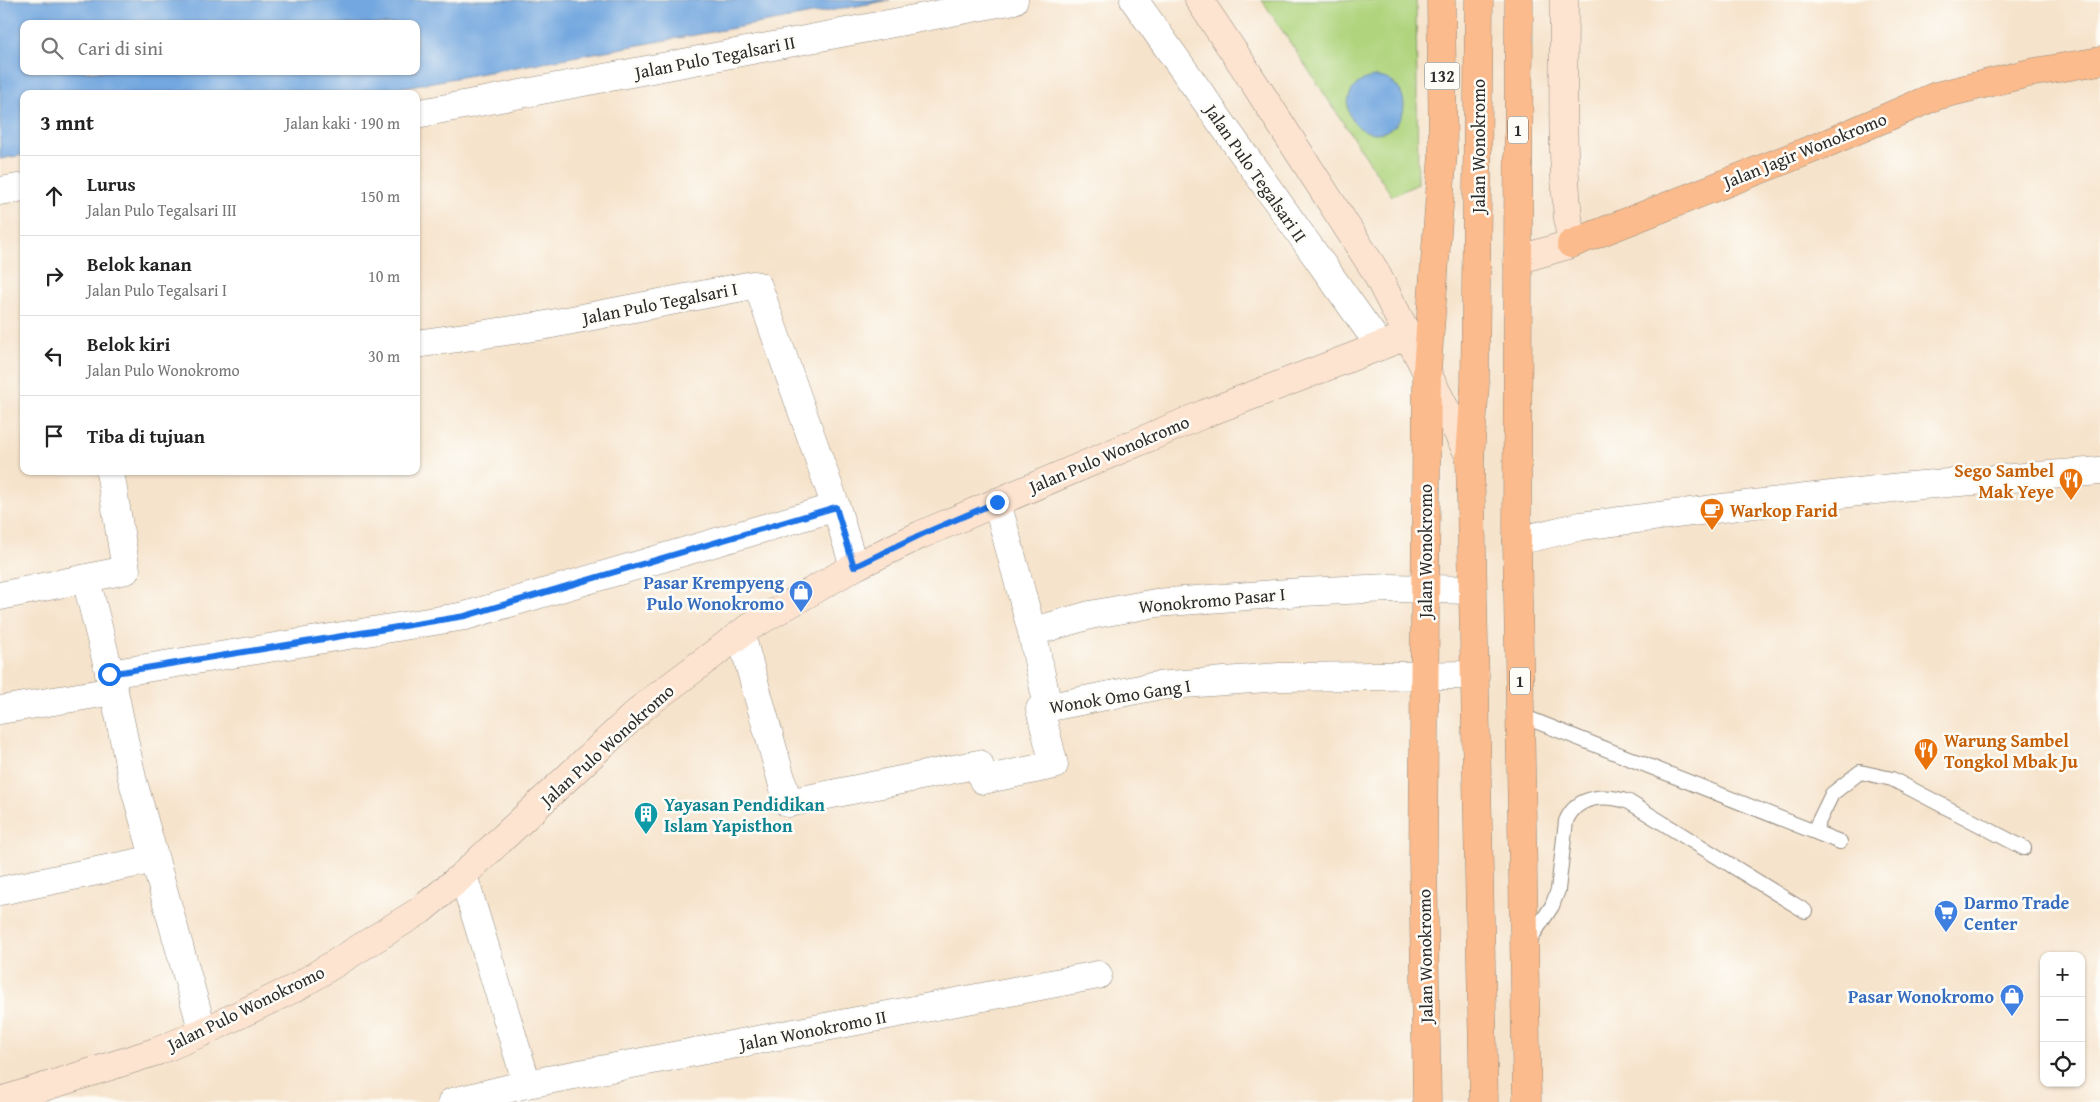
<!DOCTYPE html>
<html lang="id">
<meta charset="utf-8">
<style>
:root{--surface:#fff;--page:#f2f2f2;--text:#222;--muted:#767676;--line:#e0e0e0}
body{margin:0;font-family:"Gentium Book Plus",serif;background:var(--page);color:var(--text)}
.controls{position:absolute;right:15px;bottom:15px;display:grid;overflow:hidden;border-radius:10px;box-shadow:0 1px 4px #0004}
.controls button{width:45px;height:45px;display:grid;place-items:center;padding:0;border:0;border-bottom:1px solid var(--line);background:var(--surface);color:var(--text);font:25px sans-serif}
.stop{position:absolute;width:15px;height:15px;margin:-11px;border:4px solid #1a73e8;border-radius:50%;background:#fff}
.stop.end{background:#1a73e8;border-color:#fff;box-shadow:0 1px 5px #0008}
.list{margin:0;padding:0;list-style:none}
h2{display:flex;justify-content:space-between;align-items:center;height:65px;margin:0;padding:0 20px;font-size:21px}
h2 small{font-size:16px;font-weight:400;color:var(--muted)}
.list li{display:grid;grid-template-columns:32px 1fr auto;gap:15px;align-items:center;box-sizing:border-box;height:80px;padding:0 20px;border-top:1px solid var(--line)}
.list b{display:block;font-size:19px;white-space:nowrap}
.list p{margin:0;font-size:16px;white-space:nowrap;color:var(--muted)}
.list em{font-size:16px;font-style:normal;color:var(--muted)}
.icon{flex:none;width:28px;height:28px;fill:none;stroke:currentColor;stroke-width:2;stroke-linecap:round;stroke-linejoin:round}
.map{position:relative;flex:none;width:2100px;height:1102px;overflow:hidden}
.search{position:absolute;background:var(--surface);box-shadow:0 1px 4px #0004;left:20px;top:20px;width:400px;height:55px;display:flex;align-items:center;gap:12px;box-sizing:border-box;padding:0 18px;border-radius:10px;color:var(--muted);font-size:19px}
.panel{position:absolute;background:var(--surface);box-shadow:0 1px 4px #0004;left:20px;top:90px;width:400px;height:385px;border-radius:10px}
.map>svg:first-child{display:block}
.green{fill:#afd47d;stroke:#6d8054}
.water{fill:#73a7df;stroke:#4f6985;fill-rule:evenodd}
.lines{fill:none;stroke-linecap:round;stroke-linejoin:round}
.service-casing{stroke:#90877b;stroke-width:16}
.minor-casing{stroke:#90877b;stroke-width:29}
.secondary-casing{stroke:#90877b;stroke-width:29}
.primary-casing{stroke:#90877b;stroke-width:29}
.trunk-casing{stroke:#90877b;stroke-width:29}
.service{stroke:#fff;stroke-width:14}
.minor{stroke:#fff;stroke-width:28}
.secondary{stroke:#fde4d1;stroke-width:28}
.primary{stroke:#fbbb8c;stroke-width:28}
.trunk{stroke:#fbbb8c;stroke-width:28}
.route{stroke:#1a73e8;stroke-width:6}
.labels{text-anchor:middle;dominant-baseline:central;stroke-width:5;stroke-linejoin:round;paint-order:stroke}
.shield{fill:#fdfcf7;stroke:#6a6a68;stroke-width:1}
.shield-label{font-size:16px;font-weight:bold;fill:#2b2b2b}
.street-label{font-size:18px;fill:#2b2b2b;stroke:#fdfcf7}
.food-label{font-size:18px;font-weight:bold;fill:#c56008;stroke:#fdfcf7;text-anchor:start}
.shop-label{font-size:18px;font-weight:bold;fill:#366cbe;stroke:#fdfcf7;text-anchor:end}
.culture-label{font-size:18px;font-weight:bold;fill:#0d838f;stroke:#fdfcf7;text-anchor:start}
</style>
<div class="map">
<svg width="2100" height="1102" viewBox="0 0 2100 1102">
<rect width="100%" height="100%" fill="#fdfcf7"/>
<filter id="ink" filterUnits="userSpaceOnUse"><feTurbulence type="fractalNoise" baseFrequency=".02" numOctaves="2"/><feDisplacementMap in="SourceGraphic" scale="10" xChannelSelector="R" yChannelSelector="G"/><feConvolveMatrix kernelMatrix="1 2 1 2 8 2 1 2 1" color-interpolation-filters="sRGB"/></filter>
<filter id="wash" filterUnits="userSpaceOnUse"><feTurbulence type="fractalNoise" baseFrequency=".0096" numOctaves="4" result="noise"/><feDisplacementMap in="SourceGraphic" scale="20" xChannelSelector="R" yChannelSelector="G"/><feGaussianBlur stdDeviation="1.12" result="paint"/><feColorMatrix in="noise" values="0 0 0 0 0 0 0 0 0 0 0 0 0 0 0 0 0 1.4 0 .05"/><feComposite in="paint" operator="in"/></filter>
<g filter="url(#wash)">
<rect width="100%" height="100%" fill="#f6e3cb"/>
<path class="green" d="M1262,0H1416L1418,184L1392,196Z"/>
<path class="water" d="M0,0H890L366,94H24V155L0,159ZM24,24H416V71H24Z
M1348 105a28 28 0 1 1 56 0a28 28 0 1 1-56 0Z"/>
</g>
<g filter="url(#ink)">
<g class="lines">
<defs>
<path id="service" d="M1520,715L1840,842
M1814,831L1832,794L1860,772L1892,779L2024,848
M1527,944L1552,906L1558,890L1566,821C1577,795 1605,794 1629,802L1805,911"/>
<path id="minor" d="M1134,0L1380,346
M416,114L1014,0
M0,191L24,187
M416,344L541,326L753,285L758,286L836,507L854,567
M997,502L1032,632
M1517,541L1581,526L1754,504L1910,486L2100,471
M86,579L114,691L132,778L203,1032
M0,596L126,570L110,471
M741,635L788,803L979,764L983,780L1054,765L1040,709L1156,686L1280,677L1475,675
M109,674L465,616L836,507
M1048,707L1032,632L1090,615L1156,603L1302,592L1390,588L1472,590
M0,710L114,691
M463,875L527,1084
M0,891L155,859
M452,1102L527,1084L1098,975"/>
<path id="secondary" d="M1199,0L1240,61L1374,269L1470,457
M1517,260L1571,244C1560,163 1564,81 1564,0
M0,1101L158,1051L203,1032L297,987L421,910L463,875L643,707L751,626L854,567L920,535L1204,414L1409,335"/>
<path id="primary" d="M1441,0L1443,152
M1571,244L1825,144L1936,96L2029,73L2100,61"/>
<path id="trunk" d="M1479,0L1475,385L1470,457L1484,1102
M1519,0L1517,541L1527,1102
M1427,1102L1423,859L1427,370L1443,152"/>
</defs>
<use href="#service" class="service-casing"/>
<use href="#minor" class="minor-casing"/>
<use href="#secondary" class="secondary-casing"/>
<use href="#primary" class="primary-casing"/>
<use href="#trunk" class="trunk-casing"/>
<use href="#service" class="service"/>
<use href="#minor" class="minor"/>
<use href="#secondary" class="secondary"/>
<use href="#primary" class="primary"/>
<use href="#trunk" class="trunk"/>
</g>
</g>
<g class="lines" filter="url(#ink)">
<path class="route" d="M109,674L465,616L836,507L854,567L920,535L997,502"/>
</g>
<defs>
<symbol id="restaurant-pin" viewBox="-11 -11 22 30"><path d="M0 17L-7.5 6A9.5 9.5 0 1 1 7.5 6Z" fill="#e8710a" stroke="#fdfcf7"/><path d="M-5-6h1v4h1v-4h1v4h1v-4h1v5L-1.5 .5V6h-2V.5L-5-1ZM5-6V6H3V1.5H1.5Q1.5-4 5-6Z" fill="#fff"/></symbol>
<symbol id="cafe-pin" viewBox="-11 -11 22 30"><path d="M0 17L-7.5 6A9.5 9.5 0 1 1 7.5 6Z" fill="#e8710a" stroke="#fdfcf7"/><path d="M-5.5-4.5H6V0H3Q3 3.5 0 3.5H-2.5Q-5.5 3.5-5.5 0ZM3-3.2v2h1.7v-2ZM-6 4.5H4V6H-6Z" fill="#fff"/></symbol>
<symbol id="shop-pin" viewBox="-11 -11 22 30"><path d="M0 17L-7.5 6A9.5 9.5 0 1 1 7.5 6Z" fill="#3f7fe0" stroke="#fdfcf7"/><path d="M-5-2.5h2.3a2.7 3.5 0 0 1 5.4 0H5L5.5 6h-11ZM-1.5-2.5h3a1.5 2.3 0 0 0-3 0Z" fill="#fff"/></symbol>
<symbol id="building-pin" viewBox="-11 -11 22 30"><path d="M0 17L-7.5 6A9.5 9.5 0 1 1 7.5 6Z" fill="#0f9aa8" stroke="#fdfcf7"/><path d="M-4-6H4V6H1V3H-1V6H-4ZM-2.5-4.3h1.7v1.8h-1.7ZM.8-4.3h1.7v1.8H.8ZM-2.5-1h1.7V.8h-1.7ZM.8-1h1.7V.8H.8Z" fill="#fff"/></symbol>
<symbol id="supermarket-pin" viewBox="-11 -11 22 30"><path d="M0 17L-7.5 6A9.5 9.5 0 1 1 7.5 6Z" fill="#3f7fe0" stroke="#fdfcf7"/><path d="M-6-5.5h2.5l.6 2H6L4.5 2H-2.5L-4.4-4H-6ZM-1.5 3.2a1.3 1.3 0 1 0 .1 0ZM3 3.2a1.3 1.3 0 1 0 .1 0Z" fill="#fff"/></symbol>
</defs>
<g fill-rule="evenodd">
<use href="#restaurant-pin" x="2057" y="466" width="28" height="38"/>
<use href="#cafe-pin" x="1698" y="496" width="28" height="38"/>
<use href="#shop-pin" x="787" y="578" width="28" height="38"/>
<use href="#restaurant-pin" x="1912" y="736" width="28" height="38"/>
<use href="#building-pin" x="632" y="800" width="28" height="38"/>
<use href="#supermarket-pin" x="1932" y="898" width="28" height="38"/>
<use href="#shop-pin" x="1998" y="982" width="28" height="38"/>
</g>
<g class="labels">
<g class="shield">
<rect x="1424.5" y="62.5" width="35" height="27" rx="4"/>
<rect x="1508" y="116.5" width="20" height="27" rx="4"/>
<rect x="1510" y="667.5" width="20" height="27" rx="4"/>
</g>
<g class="shield-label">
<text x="1442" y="76">132</text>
<text x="1518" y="130">1</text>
<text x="1520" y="681">1</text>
</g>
<g class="street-label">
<text transform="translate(715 57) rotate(-11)">Jalan Pulo Tegalsari II</text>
<text transform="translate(1478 146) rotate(-90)">Jalan Wonokromo</text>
<text transform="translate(1805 150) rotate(-22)">Jalan Jagir Wonokromo</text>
<text transform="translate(1256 173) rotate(55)">Jalan Pulo Tegalsari II</text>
<text transform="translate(660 303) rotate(-11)">Jalan Pulo Tegalsari I</text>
<text transform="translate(1109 454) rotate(-23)">Jalan Pulo Wonokromo</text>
<text transform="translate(1425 551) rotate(-90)">Jalan Wonokromo</text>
<text transform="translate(1212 600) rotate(-5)">Wonokromo Pasar I</text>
<text transform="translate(1120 696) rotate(-9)">Wonok Omo Gang I</text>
<text transform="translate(607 745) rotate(-42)">Jalan Pulo Wonokromo</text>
<text transform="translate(1425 956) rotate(-91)">Jalan Wonokromo</text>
<text transform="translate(246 1008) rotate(-26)">Jalan Pulo Wonokromo</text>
<text transform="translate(813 1030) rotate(-11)">Jalan Wonokromo II</text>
</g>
<g class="food-label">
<text x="2054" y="470" text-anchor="end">Sego Sambel<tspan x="2054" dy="21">Mak Yeye</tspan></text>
<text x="1730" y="510">Warkop Farid</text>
<text x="1944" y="740">Warung Sambel<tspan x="1944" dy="21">Tongkol Mbak Ju</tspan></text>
</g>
<g class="shop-label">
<text x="784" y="582">Pasar Krempyeng<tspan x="784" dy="21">Pulo Wonokromo</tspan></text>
<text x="1964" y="902" text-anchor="start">Darmo Trade<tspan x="1964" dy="21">Center</tspan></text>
<text x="1994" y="996">Pasar Wonokromo</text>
</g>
<g class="culture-label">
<text x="664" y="804">Yayasan Pendidikan<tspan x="664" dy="21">Islam Yapisthon</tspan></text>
</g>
</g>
</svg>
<div class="controls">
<button>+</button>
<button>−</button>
<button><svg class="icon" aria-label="locate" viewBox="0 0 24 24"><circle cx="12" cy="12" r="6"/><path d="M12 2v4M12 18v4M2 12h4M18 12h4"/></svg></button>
</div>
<div class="stop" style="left:109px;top:674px"></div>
<div class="stop end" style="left:997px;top:502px"></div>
<div class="search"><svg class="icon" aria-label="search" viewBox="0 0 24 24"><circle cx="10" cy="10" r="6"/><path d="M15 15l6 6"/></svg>Cari di sini</div>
<section class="panel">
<h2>3 mnt<small>Jalan kaki · 190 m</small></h2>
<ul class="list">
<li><svg class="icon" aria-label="ahead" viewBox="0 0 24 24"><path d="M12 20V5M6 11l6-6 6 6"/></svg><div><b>Lurus</b><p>Jalan Pulo Tegalsari III</p></div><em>150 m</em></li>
<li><svg class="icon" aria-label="right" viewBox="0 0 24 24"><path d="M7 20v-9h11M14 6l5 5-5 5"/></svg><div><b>Belok kanan</b><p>Jalan Pulo Tegalsari I</p></div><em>10 m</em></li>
<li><svg class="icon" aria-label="left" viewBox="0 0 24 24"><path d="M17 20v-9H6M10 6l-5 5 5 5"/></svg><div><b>Belok kiri</b><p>Jalan Pulo Wonokromo</p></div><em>30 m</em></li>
<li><svg class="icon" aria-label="arrive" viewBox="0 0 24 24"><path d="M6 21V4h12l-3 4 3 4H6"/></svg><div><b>Tiba di tujuan</b></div></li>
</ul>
</section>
</div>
